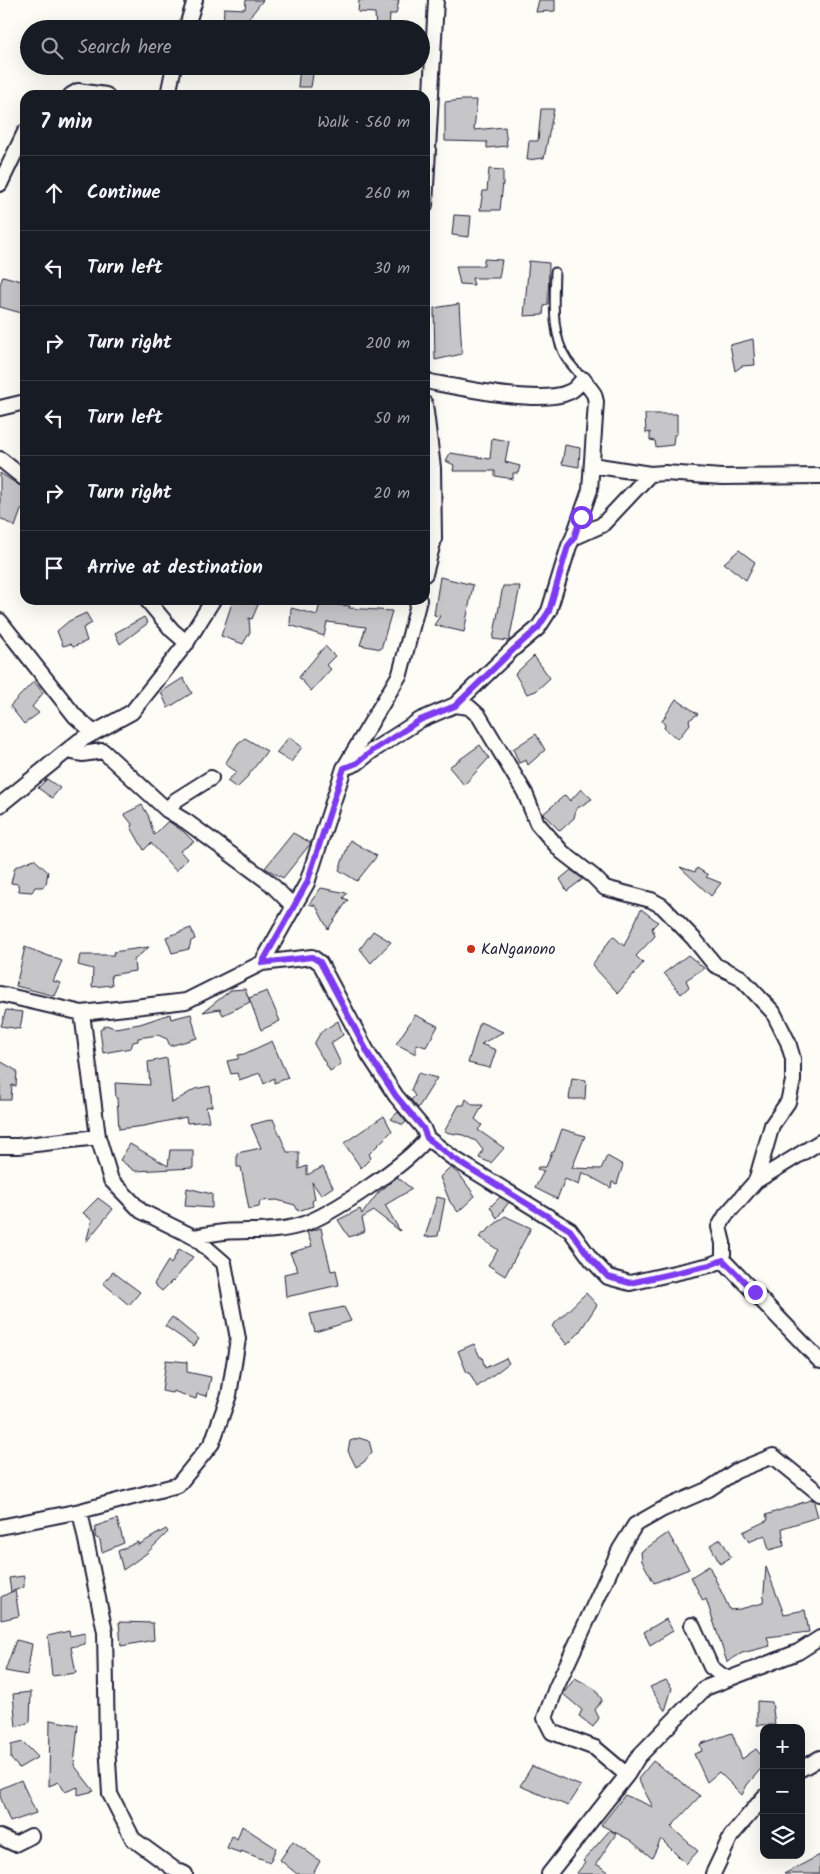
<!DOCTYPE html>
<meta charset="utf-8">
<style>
:root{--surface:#171b24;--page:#20242c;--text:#f1f3f6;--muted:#9ea1a6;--line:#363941}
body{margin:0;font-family:Kalam,sans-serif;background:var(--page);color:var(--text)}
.controls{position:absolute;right:15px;bottom:15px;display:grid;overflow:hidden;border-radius:10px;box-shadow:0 5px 20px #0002}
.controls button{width:45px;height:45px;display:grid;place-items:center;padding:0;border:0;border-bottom:1px solid var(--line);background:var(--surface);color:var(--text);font:25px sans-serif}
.stop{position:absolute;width:15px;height:15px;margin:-11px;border:4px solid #7c3aed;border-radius:50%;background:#fff}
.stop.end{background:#7c3aed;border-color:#fff;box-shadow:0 1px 5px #0008}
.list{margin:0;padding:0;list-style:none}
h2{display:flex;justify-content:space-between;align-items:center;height:65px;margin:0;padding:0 20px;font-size:21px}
h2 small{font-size:16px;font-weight:400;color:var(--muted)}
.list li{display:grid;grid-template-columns:32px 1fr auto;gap:15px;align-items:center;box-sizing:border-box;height:75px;padding:0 20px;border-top:1px solid var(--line)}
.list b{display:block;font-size:19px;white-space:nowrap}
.list em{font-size:16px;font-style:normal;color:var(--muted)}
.icon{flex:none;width:28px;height:28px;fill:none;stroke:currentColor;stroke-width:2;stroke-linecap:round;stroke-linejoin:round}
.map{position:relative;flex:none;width:820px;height:1874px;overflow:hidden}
.search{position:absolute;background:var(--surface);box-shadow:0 5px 20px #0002;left:20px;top:20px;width:410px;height:55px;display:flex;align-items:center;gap:12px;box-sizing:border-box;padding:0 18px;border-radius:28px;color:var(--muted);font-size:19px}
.panel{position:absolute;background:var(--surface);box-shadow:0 5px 20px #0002;left:20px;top:90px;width:410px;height:515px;border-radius:15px}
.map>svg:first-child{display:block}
.building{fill:#c6c6c8;stroke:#22223b}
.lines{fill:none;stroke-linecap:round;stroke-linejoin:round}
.lane-casing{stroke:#22223b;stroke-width:11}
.street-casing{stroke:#22223b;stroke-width:18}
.lane{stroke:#fdfcf7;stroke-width:7}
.street{stroke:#fdfcf7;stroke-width:14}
.route{stroke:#7c3aed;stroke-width:6}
.poi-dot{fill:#c8321e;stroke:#fdfcf7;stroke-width:2}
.labels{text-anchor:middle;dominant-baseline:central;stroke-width:4;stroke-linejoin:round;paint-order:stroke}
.poi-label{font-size:16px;fill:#22223b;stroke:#fdfcf7;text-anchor:start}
</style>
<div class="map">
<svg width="820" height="1874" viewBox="0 0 820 1874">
<rect width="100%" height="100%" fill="#fdfcf7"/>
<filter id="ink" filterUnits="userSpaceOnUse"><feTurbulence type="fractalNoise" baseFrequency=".02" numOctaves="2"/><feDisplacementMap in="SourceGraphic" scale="10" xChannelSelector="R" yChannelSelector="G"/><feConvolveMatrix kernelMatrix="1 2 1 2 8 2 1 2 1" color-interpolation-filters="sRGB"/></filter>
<g filter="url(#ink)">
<path class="building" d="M246,0H263L249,18V29H223L224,8L245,9Z
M359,0H399L396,14H390L389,29H376L375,13L358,12Z
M539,0H555V11L536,12Z
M300,66L314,68L311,87H298Z
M462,100H477L474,130L505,127L507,146L487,148V142L445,141V102Z
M541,109H554L544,158L527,160L529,141H538Z
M489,169L503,170V183L500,210H480L483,191H487Z
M454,215L471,216L469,237L452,235Z
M484,259L502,260L499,278H472L474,285L460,284L456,266H484Z
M529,261L549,263L548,304L544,306L543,315L524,316Z
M3,276L25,282V314L0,307V285Z
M459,304L462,354L435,360L434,308Z
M753,339L755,365L742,366L735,371L730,345Z
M645,414H677V434L674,435L673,445L656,447L655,441L650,440V432L646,433Z
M492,438L509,441L505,462L520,466L518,473H513V479L495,476V471H453L454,465L446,461L450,453L490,459Z
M565,445L580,448L579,467L562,464Z
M0,473L25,489V506L21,510L15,527L0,518Z
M739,550L755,562L746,580L724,563Z
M440,577L473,585L464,632L434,625L440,616L434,615Z
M503,586H520L509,641L493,639Z
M233,600H260L252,619L249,618L250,632L243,644L221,636Z
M320,603L350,606L349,608L392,611L381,649L360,645L366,627L327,622L324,636L290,625L291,608L317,615Z
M86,613L92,623L83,628L87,641L73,647L70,644L63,646L57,631L69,621Z
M144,617L148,623L120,644L115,633Z
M325,646L335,656L326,665L331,669L311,691L299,677Z
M534,656L550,678L536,691L527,694L515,674Z
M183,678L192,693L168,708L161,692Z
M34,681L43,693L32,707L39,713L24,724L10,706Z
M676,699L698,714L689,720L690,724L678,739L664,728L665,725L662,721Z
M536,734L545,750L528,765L526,760L519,763L513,749Z
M289,737L302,747L291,762L276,753Z
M245,738L267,751L244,781L237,788L227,781L237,772L225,764L238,743Z
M480,745L489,758L464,785L449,767Z
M47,779L60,788L52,798L38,788Z
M581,789L592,799L576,809L574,818L560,831L543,814L565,795L570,801Z
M142,805L148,815L154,835L168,821L184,832L194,842L180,851L187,859L176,871L151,843L144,850L131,827L132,824L124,814Z
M293,833L311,843L283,878L265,868Z
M350,840L377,856L357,881L339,870Z
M34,859L48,872L46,884L42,887H35L32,892L19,891L18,884L11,883L15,867Z
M680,867L695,872L697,868L708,875L706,877L721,883L711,896Z
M571,870L583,879L567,891L560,879Z
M321,888L347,893L343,898L348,900L328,929L316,906L309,904Z
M641,909L658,922L652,928L655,936L636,956L643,963L618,993L592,965L613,936L624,946Z
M191,928L195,939L191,941L189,949L172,953L166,937Z
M373,931L391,942L371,963L360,949Z
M25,947L62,961L53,981L61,983L55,996L16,986Z
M149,947L134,960L135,971L111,975L112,985L92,987L93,969L78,965L80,955H114L113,952Z
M688,955L704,968L686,980L689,987L681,994L664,973Z
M245,989L250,1002L223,1015L220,1009L203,1012L231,990Z
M267,991L280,1021L261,1030L249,998Z
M6,1010L23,1012L20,1029L1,1026Z
M170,1014L171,1019L191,1014L197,1038L170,1046L167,1039L158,1035L138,1038V1041L133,1042L131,1048L103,1053L100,1030L106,1025L115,1028L140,1024Z
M415,1015L438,1026L426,1047L416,1044V1054L396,1044Z
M338,1021L343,1035L331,1043L341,1064L330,1071L314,1044L321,1032Z
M480,1022L503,1032L481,1044L496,1050L490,1068L468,1063Z
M272,1041L288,1078L274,1083V1078L264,1084L260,1073L239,1080L237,1073L231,1074L227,1061L238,1059V1055L244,1054Z
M167,1058L172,1103L195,1089L210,1086L212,1106L206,1107L209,1121L187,1123L186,1117L144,1126L119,1129L117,1098H116L115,1083L150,1085L148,1062Z
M0,1061L17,1071L16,1086L12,1085L11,1100H0Z
M418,1073L437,1078L418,1108L411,1100L415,1096L411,1090Z
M572,1078L586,1080L585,1099H569Z
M466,1099L473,1105H483L475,1119L482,1125L478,1130L504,1148L491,1163L479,1158L483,1150L476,1141L463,1135L444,1132L459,1105H464Z
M398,1112L406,1122L403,1125L391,1119Z
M384,1116L392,1131L369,1154L371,1158L361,1168L344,1143Z
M273,1119L287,1152H299V1169L307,1166V1175L323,1167L333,1187L321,1195L312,1182L315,1199L312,1201L313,1206L298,1211L295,1205L277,1200L260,1201L259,1207L249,1209L241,1167H237V1153L261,1148L251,1125Z
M562,1129L585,1136L572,1168L601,1169L607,1156L623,1165L617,1184L612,1182L611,1188L582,1172L579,1185L565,1179L557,1199L535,1188L544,1171L537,1169L538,1167H546L552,1152H554Z
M130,1144L168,1166L170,1150H193V1168L135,1171L120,1160Z
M450,1167L460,1175L475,1196L458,1212L450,1202L440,1177Z
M397,1177L412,1189L385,1205L400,1231L374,1211L362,1218L365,1231L349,1237L338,1220L360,1209L362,1214L378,1193Z
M187,1188L212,1194V1208L185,1206Z
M437,1197L445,1199L438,1236L425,1237Z
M500,1197L509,1202L497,1218L490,1207Z
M98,1198L113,1209L86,1242L92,1220L83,1213Z
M505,1216L531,1228L505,1276L488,1265L498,1250L479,1237Z
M321,1228L331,1271L336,1270L339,1285L286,1297L284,1274L298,1271L290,1253L312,1246L307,1232Z
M179,1249L193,1257L173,1282L172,1281L162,1291L154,1284L168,1261L171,1264Z
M113,1272L140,1292L129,1305L103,1283Z
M586,1293L597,1305L578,1334L567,1345L552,1326Z
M344,1307L351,1321L315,1332L310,1314Z
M172,1317L199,1339L194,1346L165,1326Z
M474,1344L480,1357H482L485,1368L506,1358L509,1363L477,1387L469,1372L467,1373L458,1351Z
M166,1360L187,1362V1372L211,1377L207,1396L197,1394L196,1399L173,1391L172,1393L162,1391Z
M359,1438L369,1441L372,1452L364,1462L356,1467L348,1451L350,1441Z
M813,1499L818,1517L782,1528L784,1546L769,1550L765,1535L749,1542L743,1532L768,1520L766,1515Z
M117,1519L124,1543L102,1552L100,1540L95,1537L96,1526Z
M166,1529L168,1532L147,1553L123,1570L118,1551L138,1542V1545Z
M668,1533L689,1569L654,1583L642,1561L641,1552Z
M721,1539L731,1557L720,1564L710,1545Z
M709,1566L730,1610L740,1609L763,1603L766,1567L784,1614L805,1610L809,1632L767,1637L770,1646L742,1653L727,1662L706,1599L703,1601L691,1577Z
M24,1576V1587L11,1592L9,1578Z
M15,1590L19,1616L1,1620V1597Z
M666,1619L673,1631L650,1645L644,1632Z
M119,1622L153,1623L154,1640L121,1646Z
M69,1631L70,1636L85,1633V1644L71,1647L76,1673L52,1676L48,1636Z
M16,1640L32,1644L27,1675L5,1671Z
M575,1678L595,1689L602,1700L595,1710L599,1718L593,1727L579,1716L582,1710L563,1694Z
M666,1680L672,1688L665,1711L650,1687Z
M31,1692L30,1722L16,1727L13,1694Z
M757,1701L772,1702L775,1725H757Z
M50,1720L78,1725L74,1765L94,1791L78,1795V1787L65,1792L59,1782L49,1786Z
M732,1733L742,1759L756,1749L764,1759V1765L747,1785L742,1795L719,1772L707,1782L694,1754L702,1751L700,1744Z
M23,1742L38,1757L19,1768L11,1759V1745Z
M653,1761L700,1796L671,1827L698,1851L686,1864L661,1839L652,1858L630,1840L601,1825L625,1795L653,1807L638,1779Z
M532,1766L581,1786L568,1806L520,1786Z
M21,1780L36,1813L10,1822L0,1796V1789Z
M242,1826L276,1848L270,1862L241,1851V1853L227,1848L232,1836L237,1839Z
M610,1830L616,1834L596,1864L612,1874H576L585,1863L583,1861Z
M293,1841L320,1861L313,1874H297L280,1860Z
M820,1855V1874H784Z"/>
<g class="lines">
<defs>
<path id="lane" d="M555,272C554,301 551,336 568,361C573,367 578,373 583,379"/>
<path id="street" d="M186,29L195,0
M71,95L78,91L106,95
M168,95L174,66
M0,184L25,132
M425,205L436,0
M425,381C458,387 541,406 569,392C575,390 579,384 583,379L594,394L596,402L590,490L573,538
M425,404L433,468L434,539L425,574
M0,408L25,402
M0,459L25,479
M592,465L650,474
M147,600L172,630L187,643
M0,621L75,716L94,733
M455,705L469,707L479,716L525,793L537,823L562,852L593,876L605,888L651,900L662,906L694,939L715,965L740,977L773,1012L788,1042L793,1059V1081L788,1102L772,1125L756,1181
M67,751L82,754L103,751L167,810L187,822L270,883L294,907
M344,768L357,763L372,751L420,720L455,705L513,649L538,628L549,611L569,546L573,538L602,525L650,474L665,473L722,477L820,476
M0,805L79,741L132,712L185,645L213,600
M167,810L176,800L211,778
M0,994L82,1013L186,1001L262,963L307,883L344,768L400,674L419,600
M427,1138L453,1158L570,1230L591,1259L608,1277L630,1283L710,1265L723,1260
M820,1142L756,1181L726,1215L719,1227L723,1243V1260L820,1361
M0,1146H18L98,1137
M194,1237C204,1235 214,1233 224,1232C250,1230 276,1233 301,1225C331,1215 409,1163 427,1138L423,1128L396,1096L369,1055L320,963L312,957L262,963
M80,1511L105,1632L107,1743L110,1794L133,1839L174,1869L185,1874
M0,1527L80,1511L178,1485L212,1443L229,1395L238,1339L224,1263L194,1237L141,1211L111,1180L98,1137L82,1013
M692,1625L711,1667L721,1675L729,1679
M801,1769L820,1758
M627,1775L595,1748L552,1732L545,1718L556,1688L620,1549L635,1525L663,1509L709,1489L736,1471L773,1456L820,1494
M0,1837L15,1844L31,1836
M549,1874L627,1775L638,1757L705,1688L798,1652L820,1638
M713,1874L731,1836L764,1797"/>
</defs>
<use href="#lane" class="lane-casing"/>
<use href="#street" class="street-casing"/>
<use href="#lane" class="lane"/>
<use href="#street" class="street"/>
</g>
</g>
<g class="lines" filter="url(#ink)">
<path class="route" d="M581,517L574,538L568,546L549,611L538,628L514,649L455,706L420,720L372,751L357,763L344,768L307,883L262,963L312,957L320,962L369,1055L396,1096L423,1128L427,1138L453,1158L570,1230L591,1259L608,1277L630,1283L710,1265L723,1260L755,1292"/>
</g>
<circle class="poi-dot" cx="471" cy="949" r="5"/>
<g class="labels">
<g class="poi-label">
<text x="481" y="949">KaNganono</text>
</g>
</g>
</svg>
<div class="controls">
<button>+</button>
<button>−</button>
<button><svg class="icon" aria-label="layers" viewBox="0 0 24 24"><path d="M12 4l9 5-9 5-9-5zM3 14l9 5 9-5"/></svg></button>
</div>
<div class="stop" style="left:581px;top:517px"></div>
<div class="stop end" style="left:755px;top:1292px"></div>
<div class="search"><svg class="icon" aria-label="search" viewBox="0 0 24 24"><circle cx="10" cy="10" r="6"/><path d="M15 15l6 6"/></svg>Search here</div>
<section class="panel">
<h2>7 min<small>Walk · 560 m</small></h2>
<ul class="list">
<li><svg class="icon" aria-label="ahead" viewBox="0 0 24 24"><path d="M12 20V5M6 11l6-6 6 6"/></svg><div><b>Continue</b></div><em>260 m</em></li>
<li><svg class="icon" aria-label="left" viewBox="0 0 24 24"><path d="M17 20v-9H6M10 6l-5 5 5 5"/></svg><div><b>Turn left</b></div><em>30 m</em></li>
<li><svg class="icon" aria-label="right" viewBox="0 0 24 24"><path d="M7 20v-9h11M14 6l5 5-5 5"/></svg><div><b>Turn right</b></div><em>200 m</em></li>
<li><svg class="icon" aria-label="left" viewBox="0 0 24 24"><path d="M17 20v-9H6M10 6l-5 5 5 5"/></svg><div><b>Turn left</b></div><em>50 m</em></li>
<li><svg class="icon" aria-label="right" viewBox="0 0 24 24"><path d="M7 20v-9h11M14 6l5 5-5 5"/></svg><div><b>Turn right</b></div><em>20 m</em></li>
<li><svg class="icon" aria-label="arrive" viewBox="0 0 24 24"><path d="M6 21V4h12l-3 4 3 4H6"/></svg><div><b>Arrive at destination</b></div></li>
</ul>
</section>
</div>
